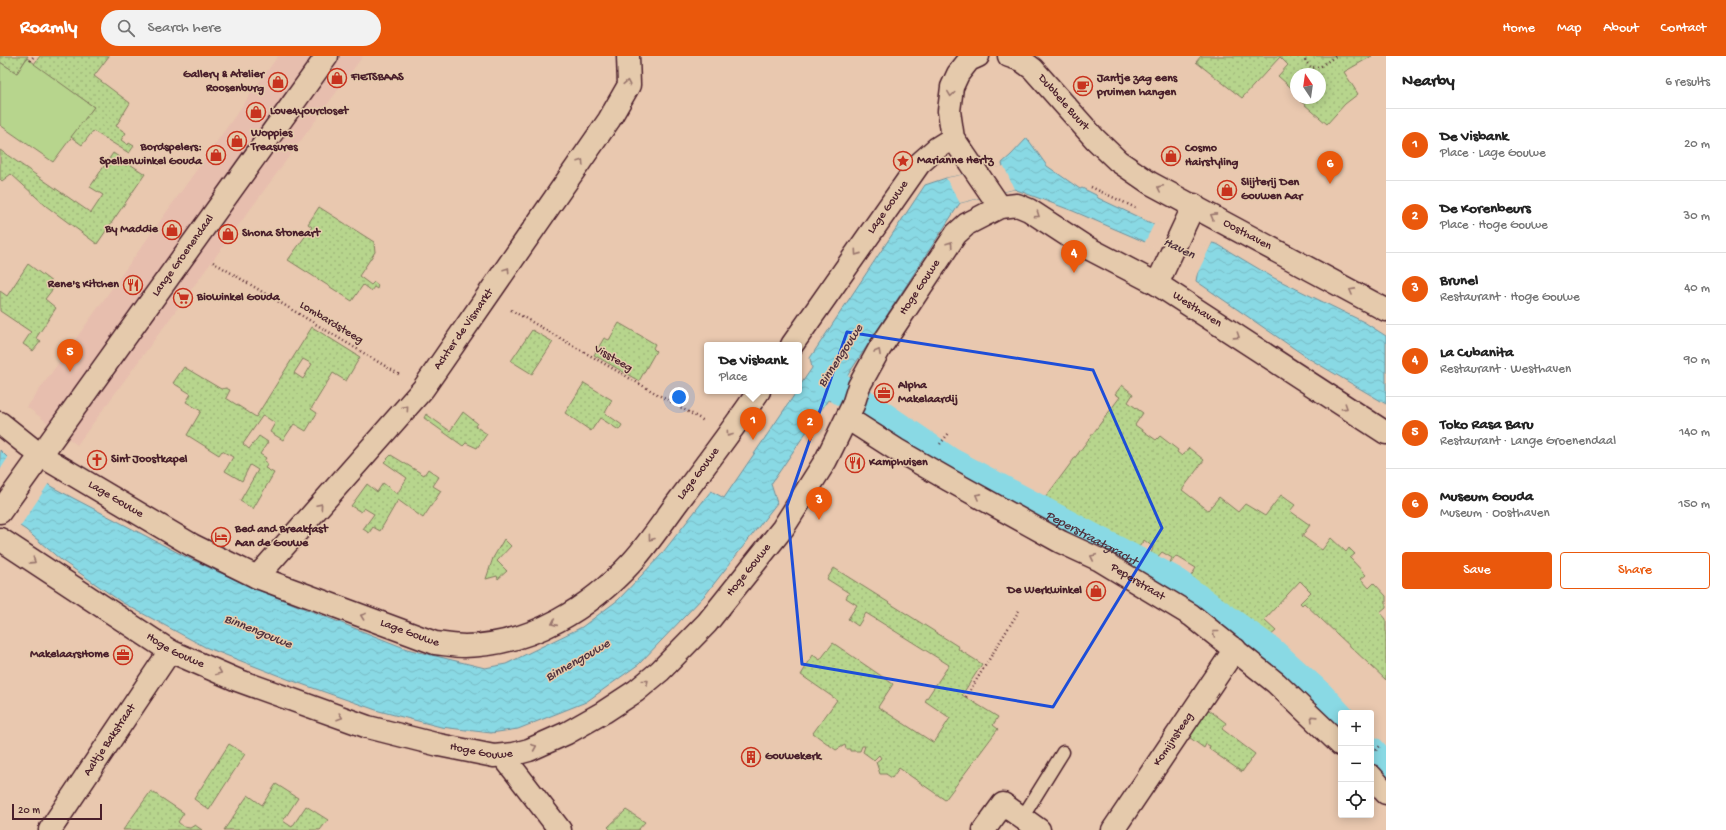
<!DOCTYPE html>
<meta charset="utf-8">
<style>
:root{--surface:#fff;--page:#f2f2f2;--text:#222;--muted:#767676;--line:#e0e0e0;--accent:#ea580c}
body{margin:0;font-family:"Gochi Hand",sans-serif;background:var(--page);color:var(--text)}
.controls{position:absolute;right:12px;bottom:12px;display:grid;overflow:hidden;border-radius:4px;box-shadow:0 2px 10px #0003}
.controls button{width:36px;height:36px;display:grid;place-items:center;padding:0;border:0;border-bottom:1px solid var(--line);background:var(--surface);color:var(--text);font:20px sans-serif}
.compass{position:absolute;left:1290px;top:12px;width:36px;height:36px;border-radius:50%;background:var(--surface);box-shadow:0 2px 10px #0003;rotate:347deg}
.scale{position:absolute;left:12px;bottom:10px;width:90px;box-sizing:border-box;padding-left:4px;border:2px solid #4a1f2b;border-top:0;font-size:11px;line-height:14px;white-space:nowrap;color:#4a1f2b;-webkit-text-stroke:3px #e5caac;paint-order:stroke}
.you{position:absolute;left:679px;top:341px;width:14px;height:14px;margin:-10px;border:3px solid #fff;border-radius:50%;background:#1a73e8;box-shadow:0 0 0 6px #1a73e833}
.badge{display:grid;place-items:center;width:26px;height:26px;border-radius:50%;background:var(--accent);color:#fff;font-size:13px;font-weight:700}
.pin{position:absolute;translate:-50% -33px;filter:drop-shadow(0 1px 2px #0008)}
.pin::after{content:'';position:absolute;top:21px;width:14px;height:12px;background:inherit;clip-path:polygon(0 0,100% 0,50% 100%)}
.popup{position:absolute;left:704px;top:286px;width:98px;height:52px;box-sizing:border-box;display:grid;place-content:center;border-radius:4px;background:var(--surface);filter:drop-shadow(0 1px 3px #0005);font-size:13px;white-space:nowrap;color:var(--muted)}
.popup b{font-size:15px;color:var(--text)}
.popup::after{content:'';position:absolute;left:50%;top:100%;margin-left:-8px;border:8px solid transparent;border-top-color:var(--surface)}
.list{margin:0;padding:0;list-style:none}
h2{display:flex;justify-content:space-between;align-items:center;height:52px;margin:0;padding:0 16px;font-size:17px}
h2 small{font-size:13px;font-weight:400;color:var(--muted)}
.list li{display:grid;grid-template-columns:26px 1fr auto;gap:12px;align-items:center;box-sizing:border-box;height:72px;padding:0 16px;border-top:1px solid var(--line)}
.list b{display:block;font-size:15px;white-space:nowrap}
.list p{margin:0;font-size:13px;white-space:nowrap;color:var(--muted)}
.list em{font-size:13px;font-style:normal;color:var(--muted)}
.actions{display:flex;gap:8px;padding:12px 16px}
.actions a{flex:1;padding:9px 0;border:1px solid var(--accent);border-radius:4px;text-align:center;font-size:14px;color:var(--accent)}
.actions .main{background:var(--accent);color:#fff}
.icon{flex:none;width:22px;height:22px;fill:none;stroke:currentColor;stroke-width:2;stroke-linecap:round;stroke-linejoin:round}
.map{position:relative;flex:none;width:1386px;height:774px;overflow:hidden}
header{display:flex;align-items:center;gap:24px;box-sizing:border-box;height:56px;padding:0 20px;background:var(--accent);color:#fff}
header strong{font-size:19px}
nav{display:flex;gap:22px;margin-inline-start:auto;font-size:14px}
.search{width:280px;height:36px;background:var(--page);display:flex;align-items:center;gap:10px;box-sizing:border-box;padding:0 14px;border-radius:22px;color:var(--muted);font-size:15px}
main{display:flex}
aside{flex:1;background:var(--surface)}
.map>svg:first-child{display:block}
.built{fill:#e7beae}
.green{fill:#b7d58d;stroke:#807a5c}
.garden{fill:url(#garden-dots);stroke:#807a5c;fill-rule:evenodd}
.water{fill:url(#water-waves);stroke:#708f9a}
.pier{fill:#e9c8af}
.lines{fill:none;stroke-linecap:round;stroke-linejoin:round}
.canal{stroke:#89d9e4;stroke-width:31}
.lane-casing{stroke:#4a1f2b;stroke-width:15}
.street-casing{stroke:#4a1f2b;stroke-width:25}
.path{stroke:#4a1f2b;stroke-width:2.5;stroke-dasharray:1 3;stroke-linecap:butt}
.lane{stroke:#e5caac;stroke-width:12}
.street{stroke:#e5caac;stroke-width:22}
.oneway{stroke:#98746c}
.marked{fill:none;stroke:#1d4ed8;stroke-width:3;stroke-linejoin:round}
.labels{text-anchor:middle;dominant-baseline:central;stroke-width:3;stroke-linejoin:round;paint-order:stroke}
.poi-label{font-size:12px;font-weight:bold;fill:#4a1f2b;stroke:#e5caac;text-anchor:start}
.street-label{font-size:12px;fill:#4a1f2b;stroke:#e5caac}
.water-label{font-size:13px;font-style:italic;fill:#50323e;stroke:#e5caac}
</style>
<header>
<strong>Roamly</strong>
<div class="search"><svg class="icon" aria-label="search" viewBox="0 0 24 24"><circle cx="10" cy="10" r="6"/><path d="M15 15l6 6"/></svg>Search here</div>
<nav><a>Home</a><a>Map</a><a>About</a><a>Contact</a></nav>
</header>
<main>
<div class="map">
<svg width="1386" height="774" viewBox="0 0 1386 774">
<defs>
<pattern id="garden-dots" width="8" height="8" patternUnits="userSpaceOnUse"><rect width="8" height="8" fill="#b7d58d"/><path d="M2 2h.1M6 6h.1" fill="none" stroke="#9fb67a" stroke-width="1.8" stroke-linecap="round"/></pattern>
<pattern id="water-waves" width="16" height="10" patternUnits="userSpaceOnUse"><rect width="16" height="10" fill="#89d9e4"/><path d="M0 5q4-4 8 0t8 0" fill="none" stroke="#78bac4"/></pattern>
</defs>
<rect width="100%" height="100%" fill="#e9c8af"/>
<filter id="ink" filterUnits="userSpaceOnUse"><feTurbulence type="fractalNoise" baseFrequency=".025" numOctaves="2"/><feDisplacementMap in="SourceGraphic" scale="8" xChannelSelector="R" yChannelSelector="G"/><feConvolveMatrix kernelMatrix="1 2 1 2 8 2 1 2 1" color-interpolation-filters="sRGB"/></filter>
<g filter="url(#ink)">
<path class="built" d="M278,0H363L77,389L27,351Z"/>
<path class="green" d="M27,2L94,51L53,106L0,69V6L17,17Z"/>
<path class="garden" d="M0,0H28L17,17L0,6Z
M40,0H109L94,20L130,47L116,70L126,77L121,84L128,89L129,87L134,90L129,97L93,75L82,89L71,81L94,51L34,8Z
M1201,0H1372L1344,16L1358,38L1345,48L1327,68L1297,42H1320V18H1296V36L1278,20L1288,9L1280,1L1242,42L1196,6Z
M0,94L91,157L103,139L90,131L113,97L145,118L97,188L46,150L11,118L2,125L0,123Z
M319,151L374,186L375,196L359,220L371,229L374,226L378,229L377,233L374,231L371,235L363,229L352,245L288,204L312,171L308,168Z
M28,208L56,229L45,243L56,252L36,282L41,285L33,295L23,288L31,276L0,255V235L7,240Z
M619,267L655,288L653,292L656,295L639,325L594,299L604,282L609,284Z
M312,271L360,301L346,325L333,317L311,353L317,357L306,375L294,368L283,384L270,376L275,367L263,359L243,388L249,393L259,380L268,386L260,398L266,402L264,405L268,408L265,412L274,417L253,453L240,445L258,414L250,409L242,425L225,415L233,401L222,395L219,399L187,379L201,355L186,346L191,338L173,327L184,311L221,333L226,332L230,334L226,342L256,361ZM303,303L312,308L303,323L294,317Z
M532,274L553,286L532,318L511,305Z
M584,327L612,344L605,357L622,369L619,374L600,362L591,375L565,357Z
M1122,329L1133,338L1128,346L1143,357L1135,369L1156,384L1160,380L1178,394L1177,396L1182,400L1189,392L1204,404L1182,434L1208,454L1219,441L1238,456L1245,448L1265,460L1281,439L1295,449L1290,455L1310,469L1302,480L1322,494L1331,482L1346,496L1349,492L1355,498L1350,502L1366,519L1361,523L1369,532L1374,527L1386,540V551L1380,556L1386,563V624L1304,547L1302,549L1300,547L1311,536L1300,525L1264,564L1276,575L1270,580L1189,523L1196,512L1176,500L1168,511L1172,502L1162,496L1155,504L1150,501L1153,491L1144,484L1137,494L1120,487L1042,446L1120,341L1115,338Z
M463,356L477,367L475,370L487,378L477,392L466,387L463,390L424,362L426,358L450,375Z
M391,399L424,419L428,413L439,421L433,430L441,435L423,462L398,444L380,475L373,471L369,477L363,473L374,458L364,452L361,456L351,450L367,428L377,436L383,427L397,438L407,422L384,406Z
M504,483L511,490L497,505L507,515L498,523L497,520L486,523L493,502Z
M834,512L959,591L958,593L982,608L962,639L998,661L993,669L998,673L945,744L899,712L892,722L886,718H880L876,706L881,702L879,699L874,704L863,696L865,690H862L860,695H850V693H846L845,689L836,694L813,677L837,644L801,619L813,599L820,604L833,587L893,628L878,651L934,687L950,662L925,645L949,609L866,557L858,570L848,563L857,549L846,542L849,537L827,523Z
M1205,651L1226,667L1222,673L1255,698L1242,716L1209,693L1210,690L1206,688L1204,692L1186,679Z
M229,688L245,698L209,754L194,743Z
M276,728L298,742L283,765L292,771L306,750L328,764L320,774H224L248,739L262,749Z
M151,735L184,757L178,766L184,771L190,772L195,769L202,774H123Z
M626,754L645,766L638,774H611L608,771Z"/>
<path class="water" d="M1027,82L1047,110L1080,133L1082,132L1096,139L1098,142L1208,194L1212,187L1217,188L1274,222L1364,266L1386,280V348L1308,302L1196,225L1198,214L1145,186L1073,155L1014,133L960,147L831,345L828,344L771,428L777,447L706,538L639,608L586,646L518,673L491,677L441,671L379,655L290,624L205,591L123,547L61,504L26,474L0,457V394L8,402L52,431L186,501L263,536L407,593L485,612L506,608L582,571L618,544L660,500L711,435L724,442L797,335H799V331L812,312L810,302L925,129L946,122L1003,111L1002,107L1011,99Z"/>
<path class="pier" d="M1004,110L1014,133L960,147L946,122Z
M1155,166L1208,192L1210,186L1212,187L1196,220L1194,219L1196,215L1144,188Z
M9,400L49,427L19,472L0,459V414Z"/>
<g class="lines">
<g class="canal">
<path id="s1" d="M825,325L833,328L853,341L950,407L1172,525L1269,595L1318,639L1341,664"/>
<path d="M1371,696L1386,713"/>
</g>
<defs>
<path id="lane" d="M1022,762L1063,696"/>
<g id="street">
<path d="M978,0L969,4L958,18L952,31L949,55L953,82L1000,151"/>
<path id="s2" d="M1009,0L1021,4L1033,13L1095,83L1118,105L1150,127L1386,254"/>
<path d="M1157,228L1194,149"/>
<path id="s3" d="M792,289L919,108L937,92L953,82"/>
<path id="s4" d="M847,362L897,394L949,424L1061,486L1100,504L1191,559L1276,627L1341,689"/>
<path id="s5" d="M0,367L40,399L192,489L257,521L435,587C445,588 455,590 465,590C531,589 590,552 633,505C649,487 663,466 677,447C705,410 733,373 759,335"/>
<path id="s6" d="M0,456L327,0"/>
<path id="s7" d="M0,483L170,595L237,624L368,671L439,689L494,700L514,698L529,694L567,677L604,656L636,635L660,615L707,567L783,472L826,404L853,349L859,330L880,292L956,178L967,168L1000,151L1017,149L1029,154L1084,190L1157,228L1386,377"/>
<path id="s8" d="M257,521L423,333L609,64L629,29L628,0"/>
<path d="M503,700L560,774"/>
<path d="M1371,720L1386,737"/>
<path id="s9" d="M50,774L170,595"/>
<path d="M984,774L1003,748L1039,774"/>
<path id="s10" d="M1113,774L1235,593"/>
</g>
</defs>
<use href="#lane" class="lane-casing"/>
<use href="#street" class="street-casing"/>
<path class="path" d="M1304,0L1306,6L1312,12L1321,10L1336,0
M30,5L34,0
M1091,131L1136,152
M213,206L400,319
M511,254L704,365
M940,388L949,377
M966,641L1020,553
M1376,694L1380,690"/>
<use href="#lane" class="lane"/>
<use href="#street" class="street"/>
</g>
<defs><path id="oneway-chevron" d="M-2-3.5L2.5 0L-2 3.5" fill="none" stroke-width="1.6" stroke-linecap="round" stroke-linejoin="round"/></defs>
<g class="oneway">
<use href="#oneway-chevron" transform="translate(627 27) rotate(-79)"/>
<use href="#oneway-chevron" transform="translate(951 38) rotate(98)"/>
<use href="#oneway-chevron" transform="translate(581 106) rotate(-56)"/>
<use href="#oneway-chevron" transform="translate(1160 132) rotate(-153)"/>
<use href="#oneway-chevron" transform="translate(1037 159) rotate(34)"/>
<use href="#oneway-chevron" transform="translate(1213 160) rotate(-151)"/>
<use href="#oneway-chevron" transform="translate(950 188) rotate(-56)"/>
<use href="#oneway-chevron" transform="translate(857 197) rotate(125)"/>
<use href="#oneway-chevron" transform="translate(507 214) rotate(-56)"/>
<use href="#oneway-chevron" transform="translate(1352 235) rotate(-151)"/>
<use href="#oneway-chevron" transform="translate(1237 280) rotate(33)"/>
<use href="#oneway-chevron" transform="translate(878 296) rotate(-61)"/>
<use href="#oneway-chevron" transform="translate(1345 351) rotate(33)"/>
<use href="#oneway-chevron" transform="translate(406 352) rotate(-49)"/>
<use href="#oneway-chevron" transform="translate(729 378) rotate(126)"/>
<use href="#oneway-chevron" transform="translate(978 440) rotate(-151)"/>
<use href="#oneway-chevron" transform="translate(320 450) rotate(-49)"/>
<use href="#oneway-chevron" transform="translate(651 482) rotate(127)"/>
<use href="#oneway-chevron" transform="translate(1093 501) rotate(-155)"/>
<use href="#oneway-chevron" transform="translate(33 505) rotate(33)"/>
<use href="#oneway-chevron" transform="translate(363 560) rotate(-160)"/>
<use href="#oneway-chevron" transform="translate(554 567) rotate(156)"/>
<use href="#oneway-chevron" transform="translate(1215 577) rotate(-142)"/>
<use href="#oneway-chevron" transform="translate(219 616) rotate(23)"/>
<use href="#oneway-chevron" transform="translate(646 626) rotate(-39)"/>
<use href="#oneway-chevron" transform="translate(340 661) rotate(19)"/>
<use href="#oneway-chevron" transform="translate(1313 662) rotate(-136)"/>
<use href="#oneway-chevron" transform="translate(534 691) rotate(-23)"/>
</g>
</g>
<path class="marked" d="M847,276L1093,314L1162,472L1053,651L802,608L787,450Z"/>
<defs>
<symbol id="shop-ring" viewBox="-11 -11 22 22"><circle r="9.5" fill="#e5caac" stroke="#c8321e" stroke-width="1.5"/><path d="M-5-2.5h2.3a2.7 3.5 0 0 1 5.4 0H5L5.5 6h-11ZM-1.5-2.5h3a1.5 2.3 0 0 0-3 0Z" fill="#c8321e"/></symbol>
<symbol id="cafe-ring" viewBox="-11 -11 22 22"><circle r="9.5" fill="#e5caac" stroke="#c8321e" stroke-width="1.5"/><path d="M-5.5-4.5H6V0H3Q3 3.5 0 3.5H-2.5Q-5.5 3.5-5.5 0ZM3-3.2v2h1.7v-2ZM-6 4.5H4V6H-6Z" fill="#c8321e"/></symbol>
<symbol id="sight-ring" viewBox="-11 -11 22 22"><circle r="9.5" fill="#e5caac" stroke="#c8321e" stroke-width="1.5"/><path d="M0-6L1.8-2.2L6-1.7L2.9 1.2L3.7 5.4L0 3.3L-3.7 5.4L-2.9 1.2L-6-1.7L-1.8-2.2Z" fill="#c8321e"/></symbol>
<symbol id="restaurant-ring" viewBox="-11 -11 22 22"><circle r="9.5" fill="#e5caac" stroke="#c8321e" stroke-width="1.5"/><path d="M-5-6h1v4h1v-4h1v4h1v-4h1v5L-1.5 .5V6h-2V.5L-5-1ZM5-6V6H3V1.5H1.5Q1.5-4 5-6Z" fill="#c8321e"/></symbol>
<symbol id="supermarket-ring" viewBox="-11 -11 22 22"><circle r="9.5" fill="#e5caac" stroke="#c8321e" stroke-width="1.5"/><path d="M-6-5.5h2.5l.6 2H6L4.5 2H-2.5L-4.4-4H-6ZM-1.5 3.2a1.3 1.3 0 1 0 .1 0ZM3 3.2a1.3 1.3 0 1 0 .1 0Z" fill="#c8321e"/></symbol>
<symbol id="office-ring" viewBox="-11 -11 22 22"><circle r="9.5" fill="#e5caac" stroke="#c8321e" stroke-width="1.5"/><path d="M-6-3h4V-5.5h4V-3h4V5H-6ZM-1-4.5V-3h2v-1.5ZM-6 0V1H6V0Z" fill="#c8321e"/></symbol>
<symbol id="church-ring" viewBox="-11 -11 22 22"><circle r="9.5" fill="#e5caac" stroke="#c8321e" stroke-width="1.5"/><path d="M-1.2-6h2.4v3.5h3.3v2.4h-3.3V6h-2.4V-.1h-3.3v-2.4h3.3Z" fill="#c8321e"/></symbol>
<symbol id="hotel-ring" viewBox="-11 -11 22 22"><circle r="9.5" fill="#e5caac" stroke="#c8321e" stroke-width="1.5"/><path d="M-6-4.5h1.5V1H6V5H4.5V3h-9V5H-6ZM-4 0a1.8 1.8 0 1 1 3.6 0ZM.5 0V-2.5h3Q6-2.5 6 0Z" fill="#c8321e"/></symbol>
<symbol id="building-ring" viewBox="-11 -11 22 22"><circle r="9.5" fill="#e5caac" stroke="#c8321e" stroke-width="1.5"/><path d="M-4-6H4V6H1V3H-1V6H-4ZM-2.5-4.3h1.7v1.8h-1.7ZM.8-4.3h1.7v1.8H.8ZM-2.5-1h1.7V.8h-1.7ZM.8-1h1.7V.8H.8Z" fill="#c8321e"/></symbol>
</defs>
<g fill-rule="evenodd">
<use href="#shop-ring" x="326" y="11" width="22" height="22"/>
<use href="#shop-ring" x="267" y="15" width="22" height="22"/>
<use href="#cafe-ring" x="1072" y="19" width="22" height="22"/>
<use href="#shop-ring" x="245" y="45" width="22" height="22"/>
<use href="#shop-ring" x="226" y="74" width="22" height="22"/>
<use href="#shop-ring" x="205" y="88" width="22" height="22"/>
<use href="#shop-ring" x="1160" y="89" width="22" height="22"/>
<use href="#sight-ring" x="892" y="94" width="22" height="22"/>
<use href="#shop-ring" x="1216" y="123" width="22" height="22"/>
<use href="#shop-ring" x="161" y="163" width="22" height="22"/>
<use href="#shop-ring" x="217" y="167" width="22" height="22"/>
<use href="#restaurant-ring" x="122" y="218" width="22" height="22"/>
<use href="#supermarket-ring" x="172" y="231" width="22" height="22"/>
<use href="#office-ring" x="873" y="326" width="22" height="22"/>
<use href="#church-ring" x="86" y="393" width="22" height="22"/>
<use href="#restaurant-ring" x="844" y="396" width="22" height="22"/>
<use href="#hotel-ring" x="210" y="470" width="22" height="22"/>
<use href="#shop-ring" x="1085" y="524" width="22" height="22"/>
<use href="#office-ring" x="112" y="588" width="22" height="22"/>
<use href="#building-ring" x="740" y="690" width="22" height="22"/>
</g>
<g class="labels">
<g class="poi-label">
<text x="264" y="19" text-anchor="end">Gallery &amp; Atelier<tspan x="264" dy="14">Roosenburg</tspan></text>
<text x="351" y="22">FIETSBAAS</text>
<text x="1097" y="23">Jantje zag eens<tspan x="1097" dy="14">pruimen hangen</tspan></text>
<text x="270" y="56">Love4yourcloset</text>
<text x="251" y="78">Woppies<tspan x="251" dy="14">Treasures</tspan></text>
<text x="202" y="92" text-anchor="end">Bordspelers:<tspan x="202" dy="14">Spellenwinkel Gouda</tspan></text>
<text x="1185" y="93">Cosmo<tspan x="1185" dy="14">Hairstyling</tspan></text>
<text x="917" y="105">Marianne Hertz</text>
<text x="1241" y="127">Slijterij Den<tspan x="1241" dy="14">Gouwen Aar</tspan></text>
<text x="158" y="174" text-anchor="end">By Maddie</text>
<text x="242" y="178">Shona Stoneart</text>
<text x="119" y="229" text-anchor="end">Rene's Kitchen</text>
<text x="197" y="242">Biowinkel Gouda</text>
<text x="898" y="330">Alpha<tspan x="898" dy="14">Makelaardij</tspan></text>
<text x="111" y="404">Sint Joostkapel</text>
<text x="869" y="407">Kamphuisen</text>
<text x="235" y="474">Bed and Breakfast<tspan x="235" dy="14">Aan de Gouwe</tspan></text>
<text x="1082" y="535" text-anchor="end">De Werkwinkel</text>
<text x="109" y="599" text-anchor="end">MakelaarsHome</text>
<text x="765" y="701">Gouwekerk</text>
</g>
<g class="street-label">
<text stroke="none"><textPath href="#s2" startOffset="73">Dubbele Buurt</textPath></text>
<text stroke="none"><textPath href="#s3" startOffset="168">Lage Gouwe</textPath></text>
<text stroke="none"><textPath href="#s2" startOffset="302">Oosthaven</textPath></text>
<text stroke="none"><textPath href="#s6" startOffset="315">Lange Groenendaal</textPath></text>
<text stroke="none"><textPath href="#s7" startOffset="1201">Hoge Gouwe</textPath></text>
<text stroke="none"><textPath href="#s7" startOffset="1543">Westhaven</textPath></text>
<text transform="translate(331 267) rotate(31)">Lombardsteeg</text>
<text stroke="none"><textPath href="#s8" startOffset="323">Achter de Vismarkt</textPath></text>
<text transform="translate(613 303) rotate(30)">Vissteeg</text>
<text stroke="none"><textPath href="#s5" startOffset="823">Lage Gouwe</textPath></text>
<text stroke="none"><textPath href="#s5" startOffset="139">Lage Gouwe</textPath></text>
<text stroke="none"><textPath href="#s7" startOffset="869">Hoge Gouwe</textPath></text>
<text stroke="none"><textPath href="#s4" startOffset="334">Peperstraat</textPath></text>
<text stroke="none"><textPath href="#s5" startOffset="463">Lage Gouwe</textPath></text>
<text stroke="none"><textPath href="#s7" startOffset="208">Hoge Gouwe</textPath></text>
<text stroke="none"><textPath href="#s10" startOffset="109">Komijnsteeg</textPath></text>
<text stroke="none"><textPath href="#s9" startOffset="108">Aaltje Bakstraat</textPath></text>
<text stroke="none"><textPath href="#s7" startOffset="532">Hoge Gouwe</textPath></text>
</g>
<g class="water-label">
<text transform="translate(1179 193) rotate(26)">Haven</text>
<text transform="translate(841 300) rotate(-57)">Binnengouwe</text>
<text stroke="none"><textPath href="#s1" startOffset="310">Peperstraatgracht</textPath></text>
<text transform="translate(258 576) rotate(22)">Binnengouwe</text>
<text transform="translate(578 605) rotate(-30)">Binnengouwe</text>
</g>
</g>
</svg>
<div class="controls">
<button>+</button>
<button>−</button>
<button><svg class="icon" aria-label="locate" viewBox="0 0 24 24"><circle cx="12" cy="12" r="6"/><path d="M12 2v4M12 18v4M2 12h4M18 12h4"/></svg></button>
</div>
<svg class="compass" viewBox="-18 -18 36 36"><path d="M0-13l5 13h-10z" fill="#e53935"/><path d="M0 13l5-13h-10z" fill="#767676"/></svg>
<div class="scale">20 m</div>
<div class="you"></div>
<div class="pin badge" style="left:753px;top:384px">1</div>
<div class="popup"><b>De Visbank</b>Place</div>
<div class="pin badge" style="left:810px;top:386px">2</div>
<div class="pin badge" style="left:819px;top:464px">3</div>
<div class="pin badge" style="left:1074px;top:217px">4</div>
<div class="pin badge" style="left:70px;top:316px">5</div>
<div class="pin badge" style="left:1330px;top:128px">6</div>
</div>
<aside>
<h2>Nearby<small>6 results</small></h2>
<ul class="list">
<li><span class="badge">1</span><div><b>De Visbank</b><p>Place · Lage Gouwe</p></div><em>20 m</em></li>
<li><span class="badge">2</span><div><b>De Korenbeurs</b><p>Place · Hoge Gouwe</p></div><em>30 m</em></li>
<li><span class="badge">3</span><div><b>Brunel</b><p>Restaurant · Hoge Gouwe</p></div><em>40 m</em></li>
<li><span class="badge">4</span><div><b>La Cubanita</b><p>Restaurant · Westhaven</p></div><em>90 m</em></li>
<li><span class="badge">5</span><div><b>Toko Rasa Baru</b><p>Restaurant · Lange Groenendaal</p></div><em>140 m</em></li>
<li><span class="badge">6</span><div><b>Museum Gouda</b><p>Museum · Oosthaven</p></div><em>150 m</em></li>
</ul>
<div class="actions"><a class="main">Save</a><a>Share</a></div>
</aside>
</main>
